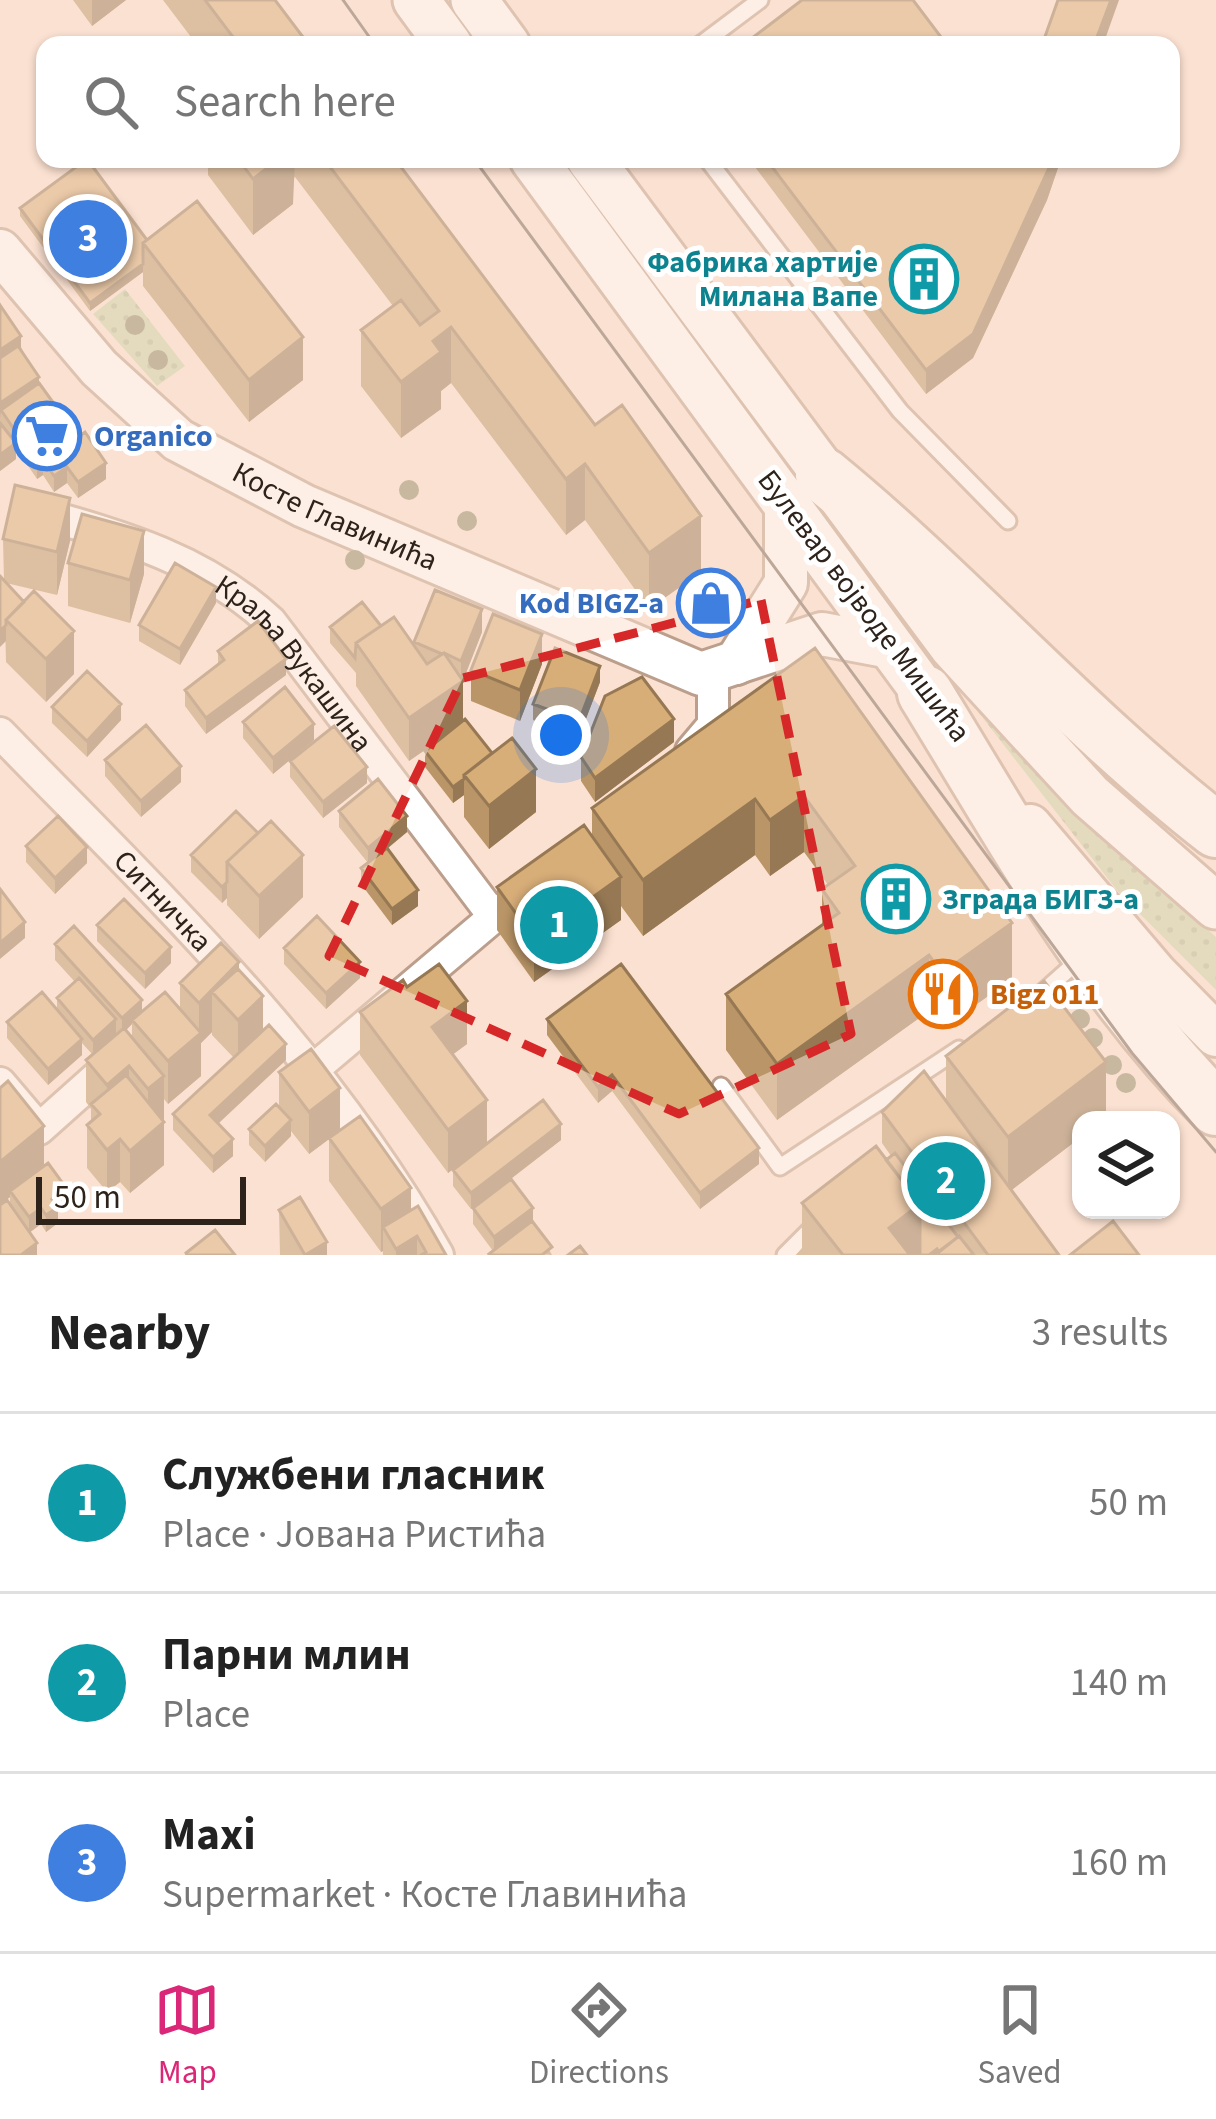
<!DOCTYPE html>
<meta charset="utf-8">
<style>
:root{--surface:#fff;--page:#f6f6f6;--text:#222;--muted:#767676;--line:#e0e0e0;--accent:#db2777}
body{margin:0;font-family:"Source Sans 3",sans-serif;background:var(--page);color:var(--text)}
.controls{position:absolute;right:36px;bottom:36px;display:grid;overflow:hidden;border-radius:24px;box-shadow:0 3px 9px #0004}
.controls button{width:108px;height:108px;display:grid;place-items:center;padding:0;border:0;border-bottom:3px solid var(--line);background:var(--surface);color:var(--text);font:60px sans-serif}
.scale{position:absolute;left:36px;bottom:30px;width:210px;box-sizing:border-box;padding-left:12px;border:6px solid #2e231b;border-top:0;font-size:33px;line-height:42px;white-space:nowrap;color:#2e231b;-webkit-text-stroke:9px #fff;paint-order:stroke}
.you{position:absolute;left:561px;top:735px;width:42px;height:42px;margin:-30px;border:9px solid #fff;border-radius:50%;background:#1a73e8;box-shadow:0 0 0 18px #1a73e833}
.badge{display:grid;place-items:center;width:78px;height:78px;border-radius:50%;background:var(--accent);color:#fff;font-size:39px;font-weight:700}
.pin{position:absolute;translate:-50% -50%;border:6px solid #fff;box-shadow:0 3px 12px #0006}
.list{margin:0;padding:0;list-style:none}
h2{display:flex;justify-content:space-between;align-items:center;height:156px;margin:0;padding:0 48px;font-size:51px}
h2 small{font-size:39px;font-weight:400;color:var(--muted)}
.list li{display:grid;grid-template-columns:78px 1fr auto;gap:36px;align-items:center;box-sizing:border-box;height:180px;padding:0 48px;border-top:3px solid var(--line)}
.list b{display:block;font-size:45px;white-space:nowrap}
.list p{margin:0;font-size:39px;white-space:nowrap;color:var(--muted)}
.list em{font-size:39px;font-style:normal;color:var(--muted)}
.icon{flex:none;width:66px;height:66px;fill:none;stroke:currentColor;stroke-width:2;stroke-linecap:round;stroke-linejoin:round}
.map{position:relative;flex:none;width:1216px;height:1255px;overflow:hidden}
.search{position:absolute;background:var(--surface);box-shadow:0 3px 9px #0004;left:36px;right:36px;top:36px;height:132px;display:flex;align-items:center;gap:30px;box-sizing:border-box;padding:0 42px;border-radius:24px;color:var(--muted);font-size:45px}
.sheet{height:696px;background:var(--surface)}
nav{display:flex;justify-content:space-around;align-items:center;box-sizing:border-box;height:168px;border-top:3px solid var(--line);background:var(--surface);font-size:33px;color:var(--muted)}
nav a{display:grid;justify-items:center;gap:6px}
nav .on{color:var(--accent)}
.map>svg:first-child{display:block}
.grass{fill:url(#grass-dots)}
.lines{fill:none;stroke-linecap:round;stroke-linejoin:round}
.lane-casing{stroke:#bb9e8b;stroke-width:21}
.street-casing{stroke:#bb9e8b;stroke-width:36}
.secondary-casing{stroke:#bb9e8b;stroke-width:48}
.primary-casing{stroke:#bb9e8b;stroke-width:51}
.highway-casing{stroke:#bb9e8b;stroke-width:60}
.lane{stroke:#fff;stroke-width:15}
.street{stroke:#fff;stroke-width:30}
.secondary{stroke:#fff;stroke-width:42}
.primary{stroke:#fff;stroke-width:45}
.highway{stroke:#fff;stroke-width:54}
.tram{stroke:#716156;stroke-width:3}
.tree{fill:#8b8563}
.wall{fill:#b99567;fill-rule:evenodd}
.shaded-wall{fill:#967954}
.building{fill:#d7ad78;stroke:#967954;stroke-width:3}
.marked{fill:none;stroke:#d62828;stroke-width:9;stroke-dasharray:24 15;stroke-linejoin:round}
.labels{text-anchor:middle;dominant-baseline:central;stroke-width:10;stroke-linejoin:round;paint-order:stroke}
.culture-label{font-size:30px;font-weight:bold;fill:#0d838f;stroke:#fff;text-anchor:end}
.shop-label{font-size:30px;font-weight:bold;fill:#366cbe;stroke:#fff;text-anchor:start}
.street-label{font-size:30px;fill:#2e231b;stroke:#fff}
.food-label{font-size:30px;font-weight:bold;fill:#c56008;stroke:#fff;text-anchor:start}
</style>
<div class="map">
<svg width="1216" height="1255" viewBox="0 0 1216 1255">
<defs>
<pattern id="grass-dots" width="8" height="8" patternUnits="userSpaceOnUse" patternTransform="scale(3)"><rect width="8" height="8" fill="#c7d3a7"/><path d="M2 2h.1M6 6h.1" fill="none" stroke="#abb58f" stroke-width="1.8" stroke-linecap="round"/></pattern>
</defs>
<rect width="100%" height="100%" fill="#fbe1d1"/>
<path class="grass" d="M125,289L185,366L157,386L93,314Z
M912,627L1104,837L1216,937V990L1119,893Z"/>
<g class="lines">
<defs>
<path id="lane" d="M700,45L760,0
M707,159L900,411L1008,521
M1034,1000L1079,960
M721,1086L780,1167L959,1049
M785,1255L814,1226"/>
<g id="street">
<path id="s1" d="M32,511C120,536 202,558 271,622L494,917"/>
<path id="s2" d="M0,733C161,899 324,1052 438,1255"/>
<path d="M691,751L713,725V674"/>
<path d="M315,1068L508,905"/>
<path d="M0,1083L39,1129L114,1062"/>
</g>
<g id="secondary">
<path id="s3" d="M0,251L99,368L178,440L304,506L701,674L822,634L891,647"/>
<path d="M736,663L786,583V503"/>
<path d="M1030,826L1156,974L1216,1035"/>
</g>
<path id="primary" d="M416,0L449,45
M474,0L507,45
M533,159L925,693
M590,159L953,647L1090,796L1216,906"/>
<path id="highway" d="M823,475C960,587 1076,721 1216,830
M925,693C1014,837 1095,987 1216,1108"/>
</defs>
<use href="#lane" class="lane-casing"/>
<use href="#street" class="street-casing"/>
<use href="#secondary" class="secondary-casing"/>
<use href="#primary" class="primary-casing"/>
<use href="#highway" class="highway-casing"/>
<use href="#lane" class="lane"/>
<use href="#street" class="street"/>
<use href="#secondary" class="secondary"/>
<use href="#primary" class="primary"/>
<use href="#highway" class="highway"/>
<path class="tram" d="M343,0L375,45
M474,159L1132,1053L1216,1152"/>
</g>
<g class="tree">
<circle cx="135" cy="325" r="10"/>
<circle cx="158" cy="360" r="10"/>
<circle cx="409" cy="490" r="10"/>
<circle cx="467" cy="521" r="10"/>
<circle cx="355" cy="560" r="10"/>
<circle cx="1080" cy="1019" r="10"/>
<circle cx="1093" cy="1038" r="10"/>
<circle cx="1112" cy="1065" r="10"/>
<circle cx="1126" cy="1083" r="10"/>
</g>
<path class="wall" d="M73,0H126L92,26Z
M163,0H275L309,45H197Z
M208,159H395L701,572L649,609L585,520L566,535L451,383L441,391V409L401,438L361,386V330L393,306L295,177L293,178V204L253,235L208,175Z
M749,159H1061L1047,200L973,358L926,394Z
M20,208L147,240L303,380L249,422L143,286V272L90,311L20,216Z
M0,305L39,383L106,479L78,498L67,483L54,492L43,475L37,479L16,448V459L0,471Z
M3,539L70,541L57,595L6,583L74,674L46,702L6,662Z
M68,563L144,574L130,623L68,606Z
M698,593L725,605L709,617L698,601Z
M216,603L180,665L139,641V625Z
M381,626L414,645V642L482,632L463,680V721L536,812L489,849L464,817V795L453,803L425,767V751L434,744L409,761L356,686V673L330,643V627Z
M815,648L1012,979L942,1029L929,1011L777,1120L726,1050V994L822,925V889L828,885L804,852L770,876L755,855L643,936L621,906V920L534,982L497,930V887L592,836V808Z
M218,651L286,675L206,734L185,706V690L218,665Z
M542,664L520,721L471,701V670Z
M600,682L579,737L533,720V704Z
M52,707L121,720L87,757L52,723Z
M243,722L314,740L273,774L243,738Z
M674,742L595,802L581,781V757Z
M105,760L181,782L141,817L105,776Z
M290,761L367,783L323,818L290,777Z
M236,811L303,897L259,939L227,905V898L222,903L191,872V855Z
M339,811L407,832L387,849L418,906L392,925L361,884V868L368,863L339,827Z
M26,846L87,863L55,894L26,862Z
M97,925L171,963L145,989L97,941Z
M55,944L142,1012L180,1010V983L239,971L263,1030L286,1060L218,1124L233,1156L213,1173L173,1130V1114L234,1058L212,1035V1032L201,1043V1076L168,1104L164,1099V1165L130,1193L120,1182L107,1192L87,1168V1125L91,1122V1109L86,1102V1060L92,1054L82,1043V1055L48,1085L7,1038V1022L57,1010V998L75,982L55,960ZM132,1024V1038L126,1030Z
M284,948L360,978L326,1009L284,964Z
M407,987L467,1044L453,1054L487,1143L561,1140L511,1179L552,1255L493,1251L473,1224V1208L471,1209L453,1186V1170L482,1147L448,1173L360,1055V1012Z
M547,1019L759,1164L700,1209L612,1091L598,1103L547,1035Z
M946,1056L1106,1118L1011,1190L1059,1255H796L802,1248V1203L886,1160L891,1156L882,1143V1112L946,1100Z
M279,1072L340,1130L411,1210L446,1255H383V1251L381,1252L329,1181V1139L309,1154L291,1131V1136L265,1162L249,1145V1129L279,1107Z
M0,1088L67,1205L58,1212V1223L46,1232L41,1224L30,1232L37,1255L10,1205V1197L0,1205Z
M279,1210L327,1255H280Z"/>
<path class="shaded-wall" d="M92,0H126L92,26Z
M1111,0H1119L1103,45H1094Z
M279,159H295L293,204L253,235V179Z
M1053,159H1061L1047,200L973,358L926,394V370Z
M143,264V272L90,311V303Z
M451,327V383L441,391V409L401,438V382L433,341Z
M21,336V352L0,366V350Z
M303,337V380L249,422V380Z
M39,377V393L1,410L0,419V403Z
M16,443V459L0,471V455Z
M43,459V475L37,479V463Z
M106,463V479L78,498V482Z
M585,464V520L566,535V479Z
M67,467V483L54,492V476Z
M70,498V541L57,595V552Z
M701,516V572L649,609V553Z
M144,531V574L130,623V580Z
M216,587V603L180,665V649Z
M725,597V605L709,617V609Z
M482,609V632L463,681V723L409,761V718L461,682V661Z
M6,625V641L0,647V631Z
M74,631V674L46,702V659Z
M542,634V664L520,721V690Z
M286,659V675L206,734V718Z
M600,666V682L579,737V721Z
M121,704V720L87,757V741Z
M674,719V742L595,802V778Z
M314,724V740L273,774V758Z
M181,766V782L141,817V801Z
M367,767V783L323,818V802Z
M536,769V812L489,849V806Z
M464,779V795L453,803V787Z
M804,796V852L770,876V820Z
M755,799V855L643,936V880Z
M407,816V832L368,864V848Z
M87,847V863L55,894V878Z
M303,855V897L259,939V896Z
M621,877V920L534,982V939Z
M227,882V898L222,903V887Z
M418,890V906L392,925V909Z
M25,922V938L0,959V943Z
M1012,923V979L942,1029V973Z
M171,947V963L145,989V973Z
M929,955V1011L777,1120V1064Z
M239,962V1005L212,992V1032L201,1043V1076L168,1104V1061L199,1035V1003Z
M360,962V978L326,1009V993Z
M263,996V1039L238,1063V1020Z
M142,1000V1016L132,1020V1024L122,1034V1018Z
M467,1001V1044L432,1070V1027Z
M116,1019V1035L93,1056V1040Z
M82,1039V1055L48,1085V1069Z
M286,1044V1060L210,1131V1115Z
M1106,1062V1118L1103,1120H1081V1137L1008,1193V1137Z
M129,1066V1109L107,1128V1085Z
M612,1075V1091L598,1103V1087Z
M164,1076V1119L148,1132V1089Z
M340,1088V1131L309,1154V1112Z
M487,1100V1143L448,1173V1130Z
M291,1120V1136L265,1162V1146Z
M164,1122V1165L130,1193V1151Z
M561,1124V1140L471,1209V1193Z
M44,1126V1169L10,1191V1197L0,1205V1162Z
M120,1139V1182L107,1192V1150Z
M233,1139V1156L213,1173V1157Z
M759,1148V1164L700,1209V1193Z
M411,1188V1230L383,1227V1251L381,1252V1209Z
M67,1189V1205L58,1212V1223L46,1232V1215L52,1199Z
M920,1204V1255H889V1228Z
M41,1208V1224L29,1233V1217Z
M533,1208V1224L494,1253V1237Z
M417,1236V1255H396V1249Z
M327,1242V1255H305Z
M37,1243V1255H21Z"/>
<path class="building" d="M205,0H275L309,45H239Z
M802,0H913L947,45H743Z
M1058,0H1111L1094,45H1042Z
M87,159L147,240L143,243V264L90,303L20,208Z
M238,159H279L253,179Z
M324,159H395L595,425L622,405L701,516L649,553L585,464L566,479L451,327L433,341L441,352L401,382L361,330L401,300L420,325L439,311Z
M766,159H1053L973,334L926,370Z
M197,201L303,337L249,380L143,243Z
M0,305L21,336L0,350Z
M18,346L39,377L0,403V358Z
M39,383L78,437L85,432L106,463L78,482L67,467L54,476L43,459L37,463L1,410Z
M0,423L16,443L0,455Z
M15,485L70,498L57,552L3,539Z
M82,514L144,531L130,580L68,563Z
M175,563L216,587L180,649L139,625Z
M0,576L24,602L6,620V625L0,631Z
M713,581L725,597L709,609L698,593Z
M435,590L482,609L461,661L444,653L442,654L414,642Z
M34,591L74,631L46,659L6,620Z
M362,602L381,626L356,643L355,658L330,627Z
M493,614L542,634L520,690L471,670Z
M394,617L427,664L444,653L463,681L409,718L356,643Z
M258,621L286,659L206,718L185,690L224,660L218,651Z
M555,648L600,666L579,721L533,704Z
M815,648L1012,923L942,973L929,955L777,1064L726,994L839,913L822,889L855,866L804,796L770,820L755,799L643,880L592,808Z
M87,671L121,704L87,741L52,707Z
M642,677L674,719L595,778L581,757L605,696Z
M285,687L314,724L273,758L243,722Z
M465,719L492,753L464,775V779L453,787L425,751Z
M146,725L181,766L141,801L105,760Z
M334,726L367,767L323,802L290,761Z
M512,738L536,769L489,806L464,775Z
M378,779L407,816L368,848L339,811Z
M236,811L258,833L227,862V882L222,887L191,855Z
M58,816L87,847L55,878L26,846Z
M271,821L303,855L259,896L227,862Z
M584,825L621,877L534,939L497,887Z
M387,848L418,890L392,909L361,868Z
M0,889L25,922L0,943Z
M124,899L171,947L145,973L97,925Z
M317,916L360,962L326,993L284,948Z
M74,926L142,1000L122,1018L55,944Z
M221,943L239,962L199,1003L180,983Z
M439,964L467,1001L432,1027L487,1100L448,1130L360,1012L403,980L407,987Z
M621,964L759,1148L700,1193L612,1075L598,1087L547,1019Z
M238,969L263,996L238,1020L212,992Z
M79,978L116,1019L93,1040L57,998Z
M1044,981L1106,1062L1008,1137L946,1056Z
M42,992L82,1039L48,1069L7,1022Z
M165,992L201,1033L168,1061L132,1020Z
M269,1025L286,1044L210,1115L233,1139L213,1157L173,1114Z
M124,1028L164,1076L148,1089L129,1066L107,1085L86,1060Z
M311,1049L340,1088L309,1112L279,1072Z
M924,1071L1059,1255H988L882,1112Z
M126,1075L164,1122L130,1151L120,1139L107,1150L87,1125L100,1114L91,1104Z
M8,1081L44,1126L0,1162V1088Z
M543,1100L561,1124L471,1193L453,1170Z
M276,1104L291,1120L265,1146L249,1129Z
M360,1116L411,1188L381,1209L329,1138Z
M876,1146L920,1204L889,1228L910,1255H843L802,1203Z
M895,1153L958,1237L939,1252L937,1249L929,1255H920V1204L886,1160Z
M48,1163L67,1189L52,1199L58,1207L46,1215L41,1208L29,1217L10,1191Z
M511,1179L533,1208L494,1237L473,1208Z
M300,1197L327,1242L305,1255L279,1210Z
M7,1200L37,1243L21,1255H0V1205Z
M418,1206L446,1255H421L426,1252L417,1236L396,1249L383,1227Z
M532,1221L552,1247L542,1255H490L489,1254Z
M1113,1221L1139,1255H1070Z
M215,1230L235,1255H187L186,1253Z
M959,1236L974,1255H934Z
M580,1246L587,1255H568Z"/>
<path d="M0 0H1216V1255H0ZM761,600L851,1034L679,1114L329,956L463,678Z" fill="#fbe1d1" fill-opacity=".55" fill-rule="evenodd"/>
<path class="marked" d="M761,600L851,1034L679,1114L329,956L463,678Z"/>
<defs>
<symbol id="building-ring" viewBox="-11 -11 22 22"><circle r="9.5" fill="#fff" stroke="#0f9aa8" stroke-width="1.5"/><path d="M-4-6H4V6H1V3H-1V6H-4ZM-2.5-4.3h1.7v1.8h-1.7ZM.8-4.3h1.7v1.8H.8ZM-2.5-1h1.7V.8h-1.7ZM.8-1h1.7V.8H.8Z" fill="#0f9aa8"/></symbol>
<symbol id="supermarket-ring" viewBox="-11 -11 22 22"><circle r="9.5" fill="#fff" stroke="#3f7fe0" stroke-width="1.5"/><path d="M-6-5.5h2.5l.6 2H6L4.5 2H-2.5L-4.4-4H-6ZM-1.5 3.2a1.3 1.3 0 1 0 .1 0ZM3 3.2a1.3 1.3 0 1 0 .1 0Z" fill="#3f7fe0"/></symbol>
<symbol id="shop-ring" viewBox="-11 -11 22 22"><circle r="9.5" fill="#fff" stroke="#3f7fe0" stroke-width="1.5"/><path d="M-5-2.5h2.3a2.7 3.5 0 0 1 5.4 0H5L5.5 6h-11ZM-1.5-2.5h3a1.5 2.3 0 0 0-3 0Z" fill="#3f7fe0"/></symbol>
<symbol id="restaurant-ring" viewBox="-11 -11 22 22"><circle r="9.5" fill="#fff" stroke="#e8710a" stroke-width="1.5"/><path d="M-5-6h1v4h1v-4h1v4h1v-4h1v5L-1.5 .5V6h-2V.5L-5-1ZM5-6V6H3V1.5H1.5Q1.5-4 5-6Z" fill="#e8710a"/></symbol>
</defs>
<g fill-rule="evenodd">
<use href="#building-ring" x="886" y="241" width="76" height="76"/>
<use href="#supermarket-ring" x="9" y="398" width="76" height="76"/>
<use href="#shop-ring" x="673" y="565" width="76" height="76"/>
<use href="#building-ring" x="858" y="861" width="76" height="76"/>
<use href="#restaurant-ring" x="905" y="956" width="76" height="76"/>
</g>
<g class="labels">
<g class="culture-label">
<text x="878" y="262">Фабрика хартије<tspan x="878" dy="34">Милана Вапе</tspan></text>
<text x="942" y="899" text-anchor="start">Зграда БИГЗ-а</text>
</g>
<g class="shop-label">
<text x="94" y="436">Organico</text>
<text x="664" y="603" text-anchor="end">Kod BIGZ-a</text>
</g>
<g class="street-label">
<text stroke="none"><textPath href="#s3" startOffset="435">Косте Главинића</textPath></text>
<text transform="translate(864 606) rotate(53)">Булевар војводе Мишића</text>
<text stroke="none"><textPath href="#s1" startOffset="312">Краља Вукашина</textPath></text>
<text stroke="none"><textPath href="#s2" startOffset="234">Ситничка</textPath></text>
</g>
<g class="food-label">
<text x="990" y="994">Bigz 011</text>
</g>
</g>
</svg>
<div class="controls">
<button><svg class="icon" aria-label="layers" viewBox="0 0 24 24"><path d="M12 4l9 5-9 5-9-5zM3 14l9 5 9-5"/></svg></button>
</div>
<div class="scale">50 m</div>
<div class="you"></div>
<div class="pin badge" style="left:559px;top:925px;background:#0f9aa8">1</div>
<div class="pin badge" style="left:946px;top:1181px;background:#0f9aa8">2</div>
<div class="pin badge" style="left:88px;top:239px;background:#3f7fe0">3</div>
<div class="search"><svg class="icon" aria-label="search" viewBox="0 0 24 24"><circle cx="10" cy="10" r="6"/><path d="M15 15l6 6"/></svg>Search here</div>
</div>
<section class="sheet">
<h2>Nearby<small>3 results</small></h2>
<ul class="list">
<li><span class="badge" style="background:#0f9aa8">1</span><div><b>Службени гласник</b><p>Place · Јована Ристића</p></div><em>50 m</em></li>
<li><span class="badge" style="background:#0f9aa8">2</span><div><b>Парни млин</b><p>Place</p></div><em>140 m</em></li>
<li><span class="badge" style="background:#3f7fe0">3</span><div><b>Maxi</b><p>Supermarket · Косте Главинића</p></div><em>160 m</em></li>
</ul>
</section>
<nav>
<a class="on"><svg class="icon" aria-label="map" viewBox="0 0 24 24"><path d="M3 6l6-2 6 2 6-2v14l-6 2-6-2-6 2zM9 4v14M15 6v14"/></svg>Map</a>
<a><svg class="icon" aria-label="directions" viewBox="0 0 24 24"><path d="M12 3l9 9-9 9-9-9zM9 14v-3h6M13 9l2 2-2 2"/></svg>Directions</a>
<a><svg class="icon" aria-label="saved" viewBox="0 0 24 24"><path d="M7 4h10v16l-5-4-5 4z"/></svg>Saved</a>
</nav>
